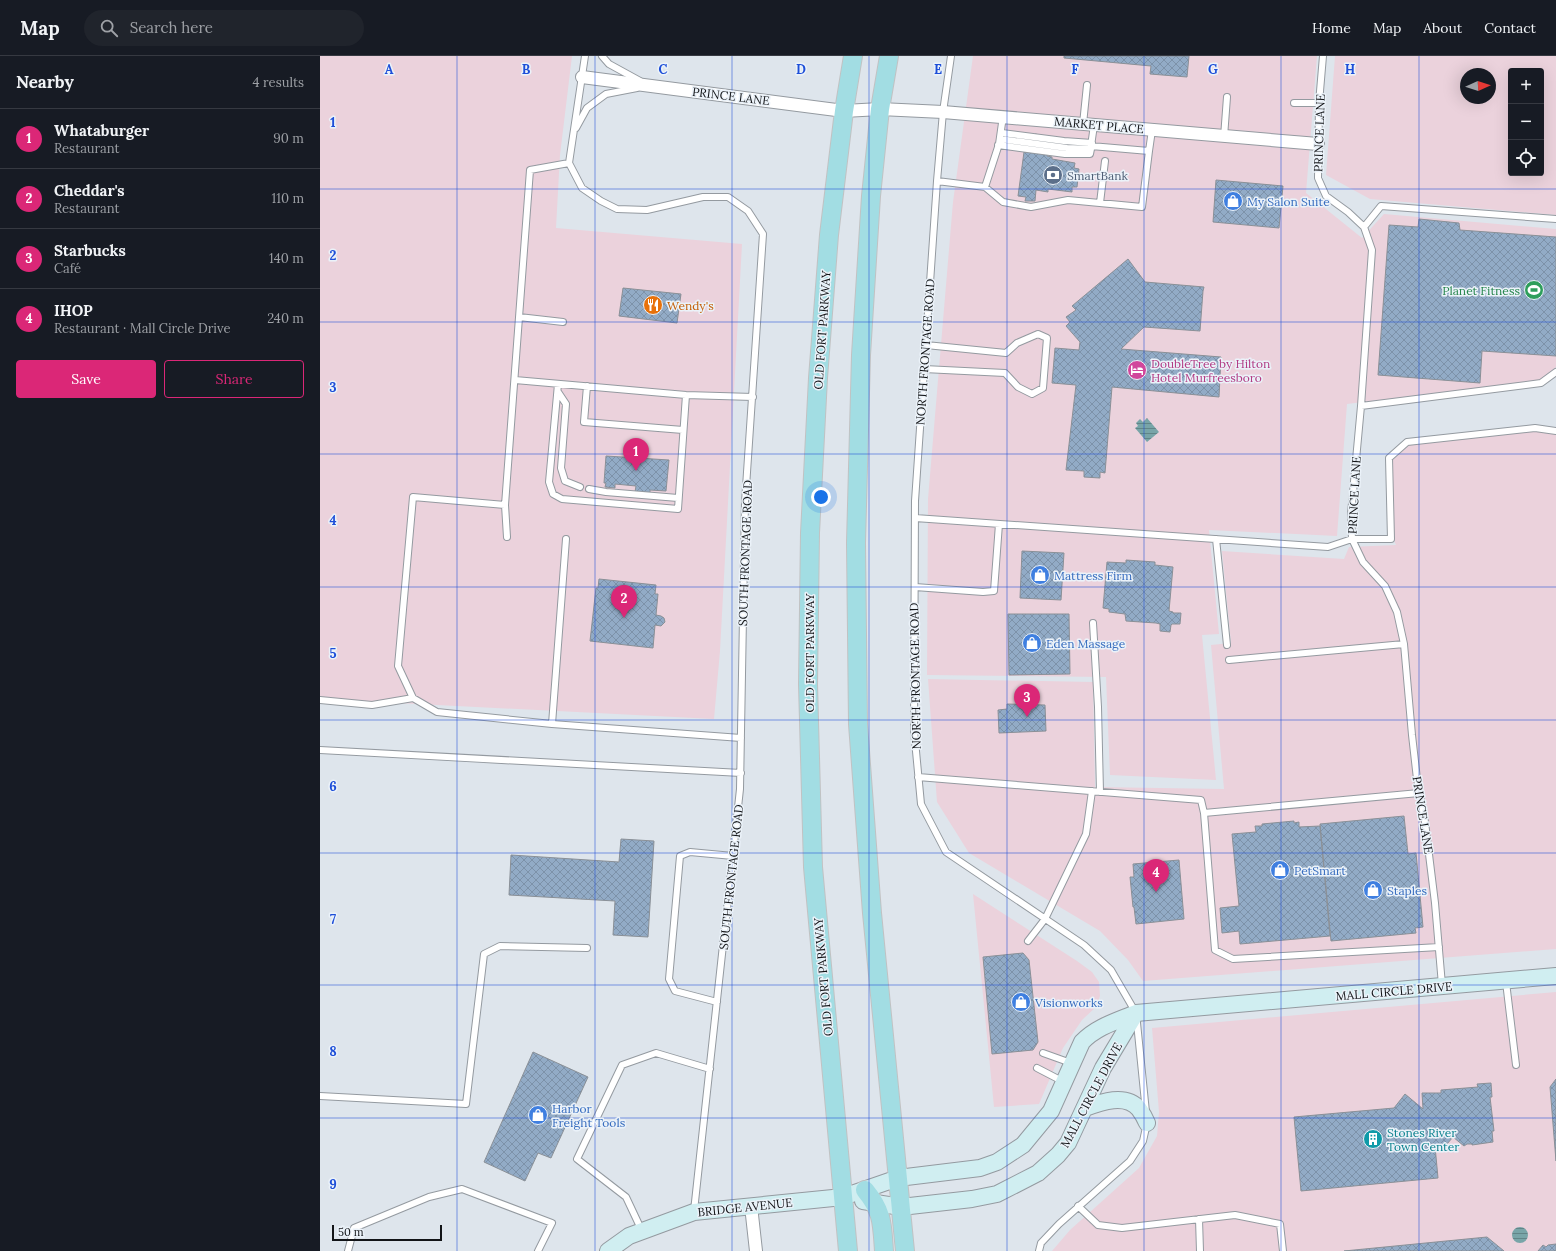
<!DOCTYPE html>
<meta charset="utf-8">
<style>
:root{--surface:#171b24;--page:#20242c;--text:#f1f3f6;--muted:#9ea1a6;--line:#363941;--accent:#db2777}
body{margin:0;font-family:Lora,serif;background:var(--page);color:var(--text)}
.controls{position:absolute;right:12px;top:12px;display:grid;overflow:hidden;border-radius:4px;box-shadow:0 4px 16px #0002}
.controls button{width:36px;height:36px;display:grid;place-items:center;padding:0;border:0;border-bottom:1px solid var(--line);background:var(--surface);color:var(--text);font:20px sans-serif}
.compass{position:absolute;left:1140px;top:12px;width:36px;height:36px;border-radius:50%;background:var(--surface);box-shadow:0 4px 16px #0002;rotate:87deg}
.scale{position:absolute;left:12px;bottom:10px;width:110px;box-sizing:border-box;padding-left:4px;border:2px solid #121417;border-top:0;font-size:11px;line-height:14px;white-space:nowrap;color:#121417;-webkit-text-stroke:3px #ebf2f9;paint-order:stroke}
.you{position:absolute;left:501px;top:441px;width:14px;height:14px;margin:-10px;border:3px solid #fff;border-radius:50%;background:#1a73e8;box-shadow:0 0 0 6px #1a73e833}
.badge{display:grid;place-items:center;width:26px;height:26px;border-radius:50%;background:var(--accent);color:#fff;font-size:13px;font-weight:700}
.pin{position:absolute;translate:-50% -33px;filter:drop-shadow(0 1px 2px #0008)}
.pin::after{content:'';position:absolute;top:21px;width:14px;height:12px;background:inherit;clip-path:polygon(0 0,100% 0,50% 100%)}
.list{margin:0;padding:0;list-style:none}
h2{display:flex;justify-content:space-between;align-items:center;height:52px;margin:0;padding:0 16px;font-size:17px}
h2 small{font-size:13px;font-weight:400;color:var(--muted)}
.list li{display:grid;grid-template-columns:26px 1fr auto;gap:12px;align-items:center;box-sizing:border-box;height:60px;padding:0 16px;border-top:1px solid var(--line)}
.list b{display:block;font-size:15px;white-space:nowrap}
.list p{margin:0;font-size:13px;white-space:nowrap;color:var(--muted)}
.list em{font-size:13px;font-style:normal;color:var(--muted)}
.actions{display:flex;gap:8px;padding:12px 16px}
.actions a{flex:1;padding:9px 0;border:1px solid var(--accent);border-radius:4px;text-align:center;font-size:14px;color:var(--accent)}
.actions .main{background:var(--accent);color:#fff}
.icon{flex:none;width:22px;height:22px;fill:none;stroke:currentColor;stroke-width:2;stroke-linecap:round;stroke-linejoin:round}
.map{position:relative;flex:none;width:1236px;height:1195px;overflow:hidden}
header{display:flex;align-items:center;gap:24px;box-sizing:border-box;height:56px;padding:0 20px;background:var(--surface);border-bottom:1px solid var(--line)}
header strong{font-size:19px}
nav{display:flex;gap:22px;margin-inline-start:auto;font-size:14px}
.search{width:280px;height:36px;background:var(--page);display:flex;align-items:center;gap:10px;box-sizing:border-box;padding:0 14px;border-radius:22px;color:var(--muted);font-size:15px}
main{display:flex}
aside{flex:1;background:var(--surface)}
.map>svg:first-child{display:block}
.commercial{fill:#ebd2dc;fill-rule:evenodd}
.water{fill:url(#water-rules)}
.building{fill:url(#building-cross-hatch);stroke:#8a9097}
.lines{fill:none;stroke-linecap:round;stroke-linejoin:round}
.lane-casing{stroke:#949aa0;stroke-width:8}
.street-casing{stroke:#949aa0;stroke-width:14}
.secondary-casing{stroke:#949aa0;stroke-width:18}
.primary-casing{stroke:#c1c2c3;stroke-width:20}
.lane{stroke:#fff;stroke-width:6}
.street{stroke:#fff;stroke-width:12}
.secondary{stroke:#d0eef1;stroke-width:16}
.primary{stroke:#a2dde3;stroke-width:18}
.grid{fill:none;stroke:#1d4ed8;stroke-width:1;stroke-opacity:0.55}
.labels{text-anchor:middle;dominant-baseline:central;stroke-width:3;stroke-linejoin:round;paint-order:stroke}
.street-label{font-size:12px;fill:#121417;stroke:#ebf2f9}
.service-label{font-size:12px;fill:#4e5e75;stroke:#ebf2f9;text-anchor:start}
.shop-label{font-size:12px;fill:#366cbe;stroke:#ebf2f9;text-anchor:start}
.leisure-label{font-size:12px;fill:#27864d;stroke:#ebf2f9;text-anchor:end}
.food-label{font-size:12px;fill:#c56008;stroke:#ebf2f9;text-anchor:start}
.hotel-label{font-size:12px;fill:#b23c85;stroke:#ebf2f9;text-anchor:start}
.culture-label{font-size:12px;fill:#0d838f;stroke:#ebf2f9;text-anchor:start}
.grid-label{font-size:13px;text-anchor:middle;font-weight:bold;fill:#1d4ed8;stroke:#ebf2f9;stroke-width:3;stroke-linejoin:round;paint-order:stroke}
</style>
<header>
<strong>Map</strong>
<div class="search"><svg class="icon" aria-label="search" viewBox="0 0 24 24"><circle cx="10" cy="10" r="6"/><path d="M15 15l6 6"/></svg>Search here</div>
<nav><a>Home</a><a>Map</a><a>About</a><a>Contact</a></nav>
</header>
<main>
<aside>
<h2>Nearby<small>4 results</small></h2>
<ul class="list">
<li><span class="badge">1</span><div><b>Whataburger</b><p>Restaurant</p></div><em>90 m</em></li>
<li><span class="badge">2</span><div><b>Cheddar's</b><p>Restaurant</p></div><em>110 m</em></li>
<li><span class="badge">3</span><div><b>Starbucks</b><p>Café</p></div><em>140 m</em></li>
<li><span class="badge">4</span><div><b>IHOP</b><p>Restaurant · Mall Circle Drive</p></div><em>240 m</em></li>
</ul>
<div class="actions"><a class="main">Save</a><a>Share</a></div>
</aside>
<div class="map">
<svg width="1236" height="1195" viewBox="0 0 1236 1195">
<defs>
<pattern id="water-rules" width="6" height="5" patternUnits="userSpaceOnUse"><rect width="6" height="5" fill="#78a5a8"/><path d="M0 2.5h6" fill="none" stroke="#618588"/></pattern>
<pattern id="building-cross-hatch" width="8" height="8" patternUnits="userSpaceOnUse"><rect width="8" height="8" fill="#92abc6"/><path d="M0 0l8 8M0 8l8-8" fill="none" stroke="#7d92a9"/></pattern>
</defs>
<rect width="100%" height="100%" fill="#dee5ec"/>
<path class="commercial" d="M0,0H252L240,99L236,172L422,188L400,595L394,663L0,643Z
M653,0H997L986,137L1042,182L1064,158L1236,173V311L1220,324L1027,348L1017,480L889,474L899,578L882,579L896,724L790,719L786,621L607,619L608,443L633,146Z
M1015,0H1236V159L1050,143L1006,119ZM1191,15H1221V117H1191ZM1146,18H1170V42H1146Z
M1215,375L1236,378V893L823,925L808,904L780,875L649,797L617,746L608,623L773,626L775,731L904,733L891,589L911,587L902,495L1024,503L1029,491L1076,489L1073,482L1072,404L1089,389Z
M653,838L757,905L772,916L779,926L780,940L776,951L762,964L743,992L719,1048L674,1051Z
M1236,936V1195H732L750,1174L819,1112L837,1080L839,1056L832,972Z"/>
<path class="water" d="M827,362L839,376L827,386L815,372L818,370L816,367L820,363L823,366Z
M1192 1179a8 8 0 1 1 16 0a8 8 0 1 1-16 0Z"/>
<path class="building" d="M744,0H869L867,21L830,18L831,10L744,2Z
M715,78L730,81L727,100L732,101V103L755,107L754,112L759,113L757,131H752V136L728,133V136L716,134L715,145H705L706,141L698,140L704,96L713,97Z
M896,124L963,130L959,172L893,166Z
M1099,163L1139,167L1140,174L1236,181V300L1162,295L1160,327L1058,319L1069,169L1098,171Z
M808,203L825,226L884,231L883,235L880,275L824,271L801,293L901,301L899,341L792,331L785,417L780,416V422L764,421V415L746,414L756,329L732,327L735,292L759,294L760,286L746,270L750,266L746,261L756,254L752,250Z
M303,232L361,238L357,267L299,260Z
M286,400L349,404L346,435L330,434V437L315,436L316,430L295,428V432L285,431L286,427H284Z
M702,495L744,497L741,544L700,542Z
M806,504L835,506V509L853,511L849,555L853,556V557H861L860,568H852L851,569L850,576L840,575V568L836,567L806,565L805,558L789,556V553L783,552L787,506L806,507Z
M279,523L336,529L335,538H338L336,559L341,560L344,562L345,566L341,570L335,569L333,592L270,585L276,532H278Z
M688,558H749L750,618L689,619Z
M687,648L725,649L726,675L679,677L678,654L687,653Z
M1084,760L1088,798L1096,797L1103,871L1095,872L1096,877L1011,885L1000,768Z
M974,765V767L979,766V771L1000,770L1010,880L920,888L919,875L902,877L900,852L919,850L912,778L936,776L935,770H942V768Z
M301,783L334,785L328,881L293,879L295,845L189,839L191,799L299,806Z
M859,804L864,863L816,868L814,851H813L810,821H814L813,808Z
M703,897L709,904L718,986L713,994L672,998L663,901Z
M213,996L268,1021L231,1102L218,1097L205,1125L164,1106Z
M1236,1023V1105L1230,1031Z
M1171,1027L1172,1041H1170L1174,1075H1172L1173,1086L1152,1089V1088H1147L1144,1090L1133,1081L1121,1095L1115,1090L1118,1122L981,1135L974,1061L1074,1052L1085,1038L1103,1053L1102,1037H1121V1034L1158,1031L1157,1028Z
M1167,1181L1184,1195H1024Z
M1236,1188V1195H1218L1223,1189L1226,1191L1228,1189Z"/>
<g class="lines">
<defs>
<path id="lane" d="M265,0L249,107L262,132L281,145L297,153L327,154L383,141H408L428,155L443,178L425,446L420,733L374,1155
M282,0L289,8L320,25
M631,0L623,56L617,125L595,445L594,674L601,748L626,796L764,889L791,914L816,957L826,1056
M1003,0L999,47L998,122L1006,140L1028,156L1044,171L1052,194L1041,350L1031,458L1032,483L1043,506L1065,530L1077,556L1084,588L1092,679L1097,723L1105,766L1115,847L1122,929
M974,47H999
M763,68L767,29
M256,72L267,52L286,38L317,32
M682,77L744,85L772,87
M904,81L907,41
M680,83L747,92L771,93V90
M678,89L745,98H770L771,93
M829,95L832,74
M249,107L210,114L185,449L93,441L78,610L93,642L117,656L232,668L421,682
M617,125L665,131L679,88L683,60
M665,131L683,146L711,151L748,144L822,151L829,95L771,90L774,69
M780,147L785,105
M1044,171L1061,150L1236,163
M199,261L243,266
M604,313L685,317L698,331L712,338L723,332L727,282L718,278L697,287L686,297L606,289
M195,324L366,339L433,341
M238,328L229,426L233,438L242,443L358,453L366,339
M267,330L264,366L363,374
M238,336L246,348L241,412L245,425L260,431
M1041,350L1221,327L1236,316
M269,433L286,436L358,442
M185,449L187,481
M595,462L1008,491L1032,483H1071L1069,402L1087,386L1215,372L1236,375
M896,483L907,589
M595,531L663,536L674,535L679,468
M773,567L778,651L780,736
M909,604L1084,588
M0,644L52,649L93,642
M232,668L246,483
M0,694L421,717
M598,721L881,744L884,757L895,894L913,903L1119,891
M884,757L1099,737
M708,885L725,863L766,778L772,735
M1186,926L1196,1009
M397,946L355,935L349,923L360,800L370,796L413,800
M723,997L751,1007
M717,1012L744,1026
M0,1040L146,1048L164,898L180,890L267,892
M758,1150L778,1169L802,1172L915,1159L960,1168L963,1195
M879,1163L880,1195
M322,1175L306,1141L257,1103L302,1009L336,997L390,1013
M28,1195L34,1172L109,1141L142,1133L232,1167L218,1195
M719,1195L721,1187L739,1168L810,1105L823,1085L827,1067"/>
<path id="street" d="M262,21L524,55L560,53L623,56L998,88
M431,1150L436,1195"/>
<path id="secondary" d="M765,1052C781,1046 806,1037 819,1053C822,1057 825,1062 827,1067
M543,1145L581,1151L652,1143L677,1138L718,1117L738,1099L748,1087L783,1012L816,957
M288,1195L309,1180L374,1156L523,1141L578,1122L660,1112L677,1106L703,1089L731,1055L762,986C776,971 797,965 816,957L1236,920"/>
<path id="primary" d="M569,0L560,53L551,140L541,299L536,487L538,668L552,857L585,1195
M545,1134C563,1156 562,1167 564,1195
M528,1195L493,811L488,628L490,477L498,322L509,179L524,55L533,0"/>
</defs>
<use href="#lane" class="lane-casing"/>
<use href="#street" class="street-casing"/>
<use href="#secondary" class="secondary-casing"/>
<use href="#primary" class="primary-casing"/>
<use href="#lane" class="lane"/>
<use href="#street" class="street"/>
<use href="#secondary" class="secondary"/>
<use href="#primary" class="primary"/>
</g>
<path class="grid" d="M137,0V1195M275,0V1195M412,0V1195M549,0V1195M687,0V1195M824,0V1195M961,0V1195M1099,0V1195M0,133H1236M0,266H1236M0,398H1236M0,531H1236M0,664H1236M0,797H1236M0,929H1236M0,1062H1236"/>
<defs>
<symbol id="bank-disc" viewBox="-11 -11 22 22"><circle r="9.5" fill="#5c6f8a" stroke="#ebf2f9"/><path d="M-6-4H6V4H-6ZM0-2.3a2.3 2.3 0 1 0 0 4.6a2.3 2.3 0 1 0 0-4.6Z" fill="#fff"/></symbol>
<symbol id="shop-disc" viewBox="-11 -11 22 22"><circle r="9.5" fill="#3f7fe0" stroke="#ebf2f9"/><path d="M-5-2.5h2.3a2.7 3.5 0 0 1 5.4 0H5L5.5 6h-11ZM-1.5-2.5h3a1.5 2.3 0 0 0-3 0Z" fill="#fff"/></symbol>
<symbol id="stadium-disc" viewBox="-11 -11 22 22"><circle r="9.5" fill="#2e9e5b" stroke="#ebf2f9"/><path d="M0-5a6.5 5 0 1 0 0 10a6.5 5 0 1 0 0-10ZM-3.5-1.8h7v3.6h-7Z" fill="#fff"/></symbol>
<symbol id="restaurant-disc" viewBox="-11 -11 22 22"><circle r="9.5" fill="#e8710a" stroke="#ebf2f9"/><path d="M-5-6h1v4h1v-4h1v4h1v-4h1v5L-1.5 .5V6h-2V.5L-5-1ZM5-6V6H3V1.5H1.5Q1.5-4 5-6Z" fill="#fff"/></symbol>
<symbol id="hotel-disc" viewBox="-11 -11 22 22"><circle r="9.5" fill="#d1479c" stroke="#ebf2f9"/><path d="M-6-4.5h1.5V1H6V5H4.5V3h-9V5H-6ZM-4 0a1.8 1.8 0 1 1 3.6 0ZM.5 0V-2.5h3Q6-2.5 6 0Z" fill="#fff"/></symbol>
<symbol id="building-disc" viewBox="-11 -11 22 22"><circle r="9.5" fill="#0f9aa8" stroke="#ebf2f9"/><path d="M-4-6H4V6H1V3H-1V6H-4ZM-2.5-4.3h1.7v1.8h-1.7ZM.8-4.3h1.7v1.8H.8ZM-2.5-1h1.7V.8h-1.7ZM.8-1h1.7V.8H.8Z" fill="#fff"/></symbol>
</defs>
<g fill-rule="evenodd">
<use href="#bank-disc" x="722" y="108" width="22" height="22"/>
<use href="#shop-disc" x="902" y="134" width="22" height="22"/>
<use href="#stadium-disc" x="1203" y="223" width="22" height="22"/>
<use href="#restaurant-disc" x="322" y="238" width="22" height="22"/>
<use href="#hotel-disc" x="806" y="303" width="22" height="22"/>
<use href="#shop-disc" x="709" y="508" width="22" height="22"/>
<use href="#shop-disc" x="701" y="576" width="22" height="22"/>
<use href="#shop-disc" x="949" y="803" width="22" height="22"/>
<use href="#shop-disc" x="1042" y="823" width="22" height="22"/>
<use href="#shop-disc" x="690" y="935" width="22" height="22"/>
<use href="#shop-disc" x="207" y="1048" width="22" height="22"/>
<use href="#building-disc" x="1042" y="1072" width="22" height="22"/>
</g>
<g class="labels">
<g class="street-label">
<text transform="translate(411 40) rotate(7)">PRINCE LANE</text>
<text transform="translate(779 69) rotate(5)">MARKET PLACE</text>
<text transform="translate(999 77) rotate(-88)">PRINCE LANE</text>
<text transform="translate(502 274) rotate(-86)">OLD FORT PARKWAY</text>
<text transform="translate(605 296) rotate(-86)">NORTH FRONTAGE ROAD</text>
<text transform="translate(1034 439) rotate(-87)">PRINCE LANE</text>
<text transform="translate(425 497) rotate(-88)">SOUTH FRONTAGE ROAD</text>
<text transform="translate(489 597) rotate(-90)">OLD FORT PARKWAY</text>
<text transform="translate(595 620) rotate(-91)">NORTH FRONTAGE ROAD</text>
<text transform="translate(1103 759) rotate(81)">PRINCE LANE</text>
<text transform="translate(411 821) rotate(-84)">SOUTH FRONTAGE ROAD</text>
<text transform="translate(503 921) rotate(-95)">OLD FORT PARKWAY</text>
<text transform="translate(1074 935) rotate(-5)">MALL CIRCLE DRIVE</text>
<text transform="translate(771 1039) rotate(-62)">MALL CIRCLE DRIVE</text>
<text transform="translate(425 1151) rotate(-6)">BRIDGE AVENUE</text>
</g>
<g class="service-label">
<text x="747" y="119">SmartBank</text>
</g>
<g class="shop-label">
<text x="927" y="145">My Salon Suite</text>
<text x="734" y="519">Mattress Firm</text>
<text x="726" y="587">Eden Massage</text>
<text x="974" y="814">PetSmart</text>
<text x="1067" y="834">Staples</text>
<text x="715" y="946">Visionworks</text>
<text x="232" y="1052">Harbor<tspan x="232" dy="14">Freight Tools</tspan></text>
</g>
<g class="leisure-label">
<text x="1200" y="234">Planet Fitness</text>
</g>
<g class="food-label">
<text x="347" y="249">Wendy's</text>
</g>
<g class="hotel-label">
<text x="831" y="307">DoubleTree by Hilton<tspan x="831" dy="14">Hotel Murfreesboro</tspan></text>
</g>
<g class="culture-label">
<text x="1067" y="1076">Stones River<tspan x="1067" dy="14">Town Center</tspan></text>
</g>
</g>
<g class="grid-label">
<text x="69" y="18">A</text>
<text x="206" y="18">B</text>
<text x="343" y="18">C</text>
<text x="481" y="18">D</text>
<text x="618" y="18">E</text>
<text x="755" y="18">F</text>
<text x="893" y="18">G</text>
<text x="1030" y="18">H</text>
<text x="13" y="71">1</text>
<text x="13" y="204">2</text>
<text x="13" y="336">3</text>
<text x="13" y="469">4</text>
<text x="13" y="602">5</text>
<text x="13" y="735">6</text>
<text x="13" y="868">7</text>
<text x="13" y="1000">8</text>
<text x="13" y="1133">9</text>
</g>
</svg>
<div class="controls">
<button>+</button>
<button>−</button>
<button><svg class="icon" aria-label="locate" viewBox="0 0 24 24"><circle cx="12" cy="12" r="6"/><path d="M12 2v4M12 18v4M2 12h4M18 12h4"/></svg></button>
</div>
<svg class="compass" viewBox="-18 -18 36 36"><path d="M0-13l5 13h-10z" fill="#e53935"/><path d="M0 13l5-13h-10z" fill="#9ea1a6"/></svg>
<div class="scale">50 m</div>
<div class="you"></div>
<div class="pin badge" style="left:316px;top:415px">1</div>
<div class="pin badge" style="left:304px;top:562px">2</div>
<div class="pin badge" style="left:707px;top:661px">3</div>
<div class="pin badge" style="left:836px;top:836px">4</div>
</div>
</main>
